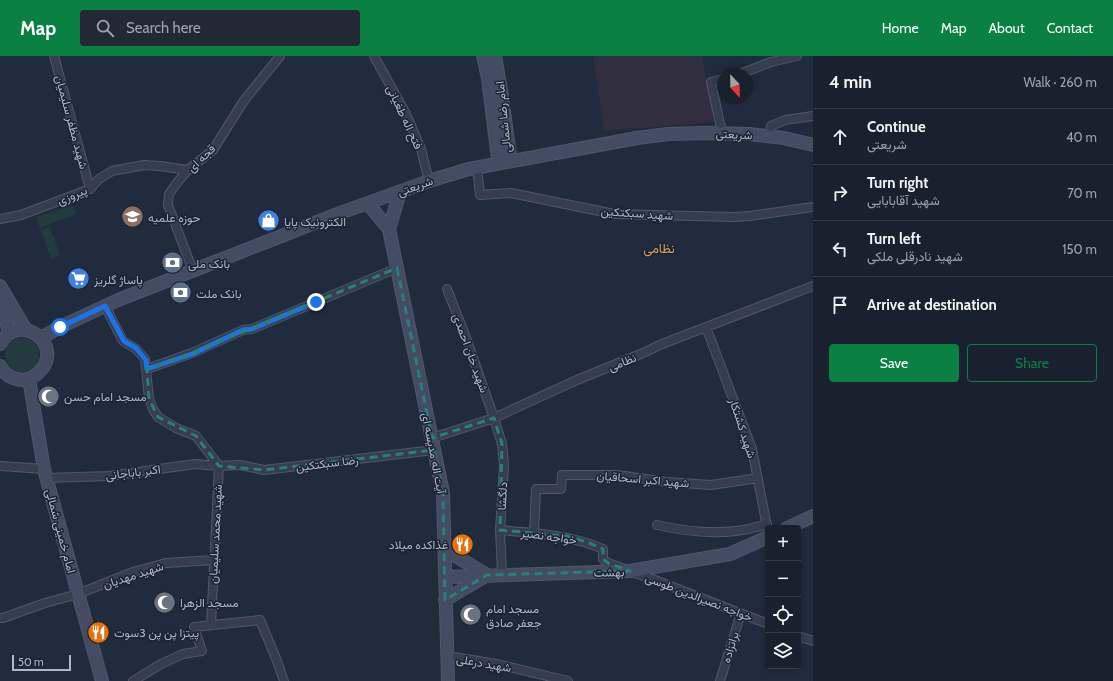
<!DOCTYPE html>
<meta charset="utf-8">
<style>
:root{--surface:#19202e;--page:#222836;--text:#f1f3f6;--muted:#9fa3aa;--line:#373e4a;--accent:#0b8043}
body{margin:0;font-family:Cabin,Vazirmatn,sans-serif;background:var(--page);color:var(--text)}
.controls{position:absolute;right:12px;bottom:12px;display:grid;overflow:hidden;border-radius:4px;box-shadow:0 2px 6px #0003}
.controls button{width:36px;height:36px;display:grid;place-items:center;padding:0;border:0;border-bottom:1px solid var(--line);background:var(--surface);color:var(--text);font:20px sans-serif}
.compass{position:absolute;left:717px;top:12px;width:36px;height:36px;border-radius:50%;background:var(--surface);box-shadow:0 2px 6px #0003;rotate:158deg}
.scale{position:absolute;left:12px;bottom:10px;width:59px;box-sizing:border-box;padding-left:4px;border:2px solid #b1b8ca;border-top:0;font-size:11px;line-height:14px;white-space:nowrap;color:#b1b8ca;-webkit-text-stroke:3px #1a2333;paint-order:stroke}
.stop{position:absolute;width:12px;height:12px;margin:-9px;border:3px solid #1a73e8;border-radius:50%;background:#fff}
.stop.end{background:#1a73e8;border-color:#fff;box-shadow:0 1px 4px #0008}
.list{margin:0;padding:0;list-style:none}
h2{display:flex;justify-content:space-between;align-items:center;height:52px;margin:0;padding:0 16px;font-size:17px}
h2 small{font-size:13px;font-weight:400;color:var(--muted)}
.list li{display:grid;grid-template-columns:26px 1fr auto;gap:12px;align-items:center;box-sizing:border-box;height:56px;padding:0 16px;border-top:1px solid var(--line)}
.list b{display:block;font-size:15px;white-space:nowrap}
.list p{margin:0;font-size:13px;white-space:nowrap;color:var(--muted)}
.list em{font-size:13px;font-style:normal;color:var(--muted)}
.actions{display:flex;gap:8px;padding:12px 16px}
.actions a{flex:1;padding:9px 0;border:1px solid var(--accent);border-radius:4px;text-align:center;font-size:14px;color:var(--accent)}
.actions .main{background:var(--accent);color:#fff}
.icon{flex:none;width:22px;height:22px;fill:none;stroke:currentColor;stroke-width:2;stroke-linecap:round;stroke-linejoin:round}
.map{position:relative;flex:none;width:813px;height:625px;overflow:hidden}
header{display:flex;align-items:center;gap:24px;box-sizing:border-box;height:56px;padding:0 20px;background:var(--accent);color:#fff}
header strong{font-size:19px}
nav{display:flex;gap:22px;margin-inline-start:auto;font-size:14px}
.search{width:280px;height:36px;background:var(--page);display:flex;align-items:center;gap:10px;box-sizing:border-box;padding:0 14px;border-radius:4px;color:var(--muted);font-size:15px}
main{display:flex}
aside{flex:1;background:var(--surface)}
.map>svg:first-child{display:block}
.medical{fill:#312e3f}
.green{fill:#233a3f}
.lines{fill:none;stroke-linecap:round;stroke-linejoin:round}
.street-casing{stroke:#505869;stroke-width:10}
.secondary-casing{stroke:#505869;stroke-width:14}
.street{stroke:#353d4e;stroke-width:8}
.secondary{stroke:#434c62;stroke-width:12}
.route{stroke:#1a73e8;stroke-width:5}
.marked{fill:none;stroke:#27807c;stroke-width:3;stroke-dasharray:8 5;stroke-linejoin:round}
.labels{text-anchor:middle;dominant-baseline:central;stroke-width:3;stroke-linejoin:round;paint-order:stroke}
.street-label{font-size:12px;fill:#b1b8ca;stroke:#1a2333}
.poi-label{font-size:12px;fill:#b1b8ca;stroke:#1a2333;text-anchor:start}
.neighbourhood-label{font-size:13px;fill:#de9c58;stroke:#1a2333}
</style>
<header>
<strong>Map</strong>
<div class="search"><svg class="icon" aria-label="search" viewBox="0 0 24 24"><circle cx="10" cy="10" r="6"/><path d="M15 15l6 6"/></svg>Search here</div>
<nav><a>Home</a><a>Map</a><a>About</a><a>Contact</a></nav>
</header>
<main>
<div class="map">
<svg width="813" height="625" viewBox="0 0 813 625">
<rect width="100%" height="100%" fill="#212b3e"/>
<path class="medical" d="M593,0H702L714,66L604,75Z"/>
<path class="green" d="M73,150L77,158L40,172L36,161L65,151Z
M50,171L60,199L51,203L41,174Z
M5 299a17 17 0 1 1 34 0a17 17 0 1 1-34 0Z"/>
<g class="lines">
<defs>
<path id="street" d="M54,0L90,133
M374,0L406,58L421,93L429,125
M740,18L771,6L797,0
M722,77L711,26L723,23
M770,81L771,70L785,64L813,60
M477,112L480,139L511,137L614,158L733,161L750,160L813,151
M0,163L21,159L90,133L99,123L112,115L144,109L160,110L188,114
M193,215L168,149L169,138L176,128L188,114L213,94L243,46L280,0
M447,233L465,279L494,362L502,388L504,409L500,474L502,518
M105,250L123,285L136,293L145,303L149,343L153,353L158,361L176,372L196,380L219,410
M706,271L752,393L768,476
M147,313L192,297L243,274L252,273L397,212
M432,382L494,362L577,324L643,297L662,288L813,230
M0,410L44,413
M46,422L109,420L195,408L219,410L240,409L264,414L434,394
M657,469C683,475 710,478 736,475C747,474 757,471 767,468
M500,474C536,477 570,479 603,493V503L608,507L660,526L768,568
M534,477L536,433H561L562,419H617L667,426L711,429L758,422
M0,562H3L45,547L78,538L133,516L166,507L214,504
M211,569L219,410
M798,580L813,585
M447,600L497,608L568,625
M133,625L161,608L183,598L202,595L194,571L260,564L277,605L284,625
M720,625L741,557"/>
<path id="secondary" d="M483,0L488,22L498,103L506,106L510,100L501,34L495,0
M368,148L389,173L443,437L448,625
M389,173L400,136
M0,230L26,274
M0,237L9,277
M41,282L60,271L118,244L340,157L429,125L469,113L637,82L668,78L707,77L749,78L784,82L813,89
M0,288C20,253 66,290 39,316C35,321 29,323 23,324C13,324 4,318 0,310
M29,323L44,413L102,625
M787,472L813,460
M444,493L487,519L445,544
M445,521L630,515L730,498L768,481"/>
</defs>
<use href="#street" class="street-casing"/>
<use href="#secondary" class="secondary-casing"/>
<use href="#street" class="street"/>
<use href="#secondary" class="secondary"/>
</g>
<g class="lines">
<path class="route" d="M60,271L105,250L124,285L136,292L146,304L147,313L192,298L243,274L252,273L316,246"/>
</g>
<path class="marked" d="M397,212L432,382L494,362L502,388L500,474L566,480L587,486L603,493V503L608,507L630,515L487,519L445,544L443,437L434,394L264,414L219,410L196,380L158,361L149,343L147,313L192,297Z"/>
<defs>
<symbol id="university-disc" viewBox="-11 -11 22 22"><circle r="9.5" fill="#8d6e63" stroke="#1a2333"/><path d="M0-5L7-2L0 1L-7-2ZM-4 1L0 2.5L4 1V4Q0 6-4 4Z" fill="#fff"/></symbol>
<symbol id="shop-disc" viewBox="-11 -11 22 22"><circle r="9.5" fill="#3f7fe0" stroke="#1a2333"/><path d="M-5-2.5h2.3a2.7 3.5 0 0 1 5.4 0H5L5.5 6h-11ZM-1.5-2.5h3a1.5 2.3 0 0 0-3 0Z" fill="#fff"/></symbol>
<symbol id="bank-disc" viewBox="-11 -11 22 22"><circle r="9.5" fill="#5c6f8a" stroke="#1a2333"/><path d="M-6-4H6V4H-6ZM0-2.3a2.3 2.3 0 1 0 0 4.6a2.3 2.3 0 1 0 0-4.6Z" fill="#fff"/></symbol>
<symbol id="supermarket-disc" viewBox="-11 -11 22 22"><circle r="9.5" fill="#3f7fe0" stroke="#1a2333"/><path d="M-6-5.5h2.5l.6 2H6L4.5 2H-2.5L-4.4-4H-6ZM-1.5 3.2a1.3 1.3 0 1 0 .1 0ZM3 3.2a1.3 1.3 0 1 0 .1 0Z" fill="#fff"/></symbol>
<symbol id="mosque-disc" viewBox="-11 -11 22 22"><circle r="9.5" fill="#6b7280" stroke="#1a2333"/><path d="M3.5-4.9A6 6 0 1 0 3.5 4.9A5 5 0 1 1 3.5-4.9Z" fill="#fff"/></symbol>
<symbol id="restaurant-disc" viewBox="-11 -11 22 22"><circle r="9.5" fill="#e8710a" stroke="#1a2333"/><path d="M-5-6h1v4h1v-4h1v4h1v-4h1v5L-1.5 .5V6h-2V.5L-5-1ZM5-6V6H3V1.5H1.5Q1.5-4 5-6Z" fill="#fff"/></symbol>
</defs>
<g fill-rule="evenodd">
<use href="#university-disc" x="120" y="148" width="25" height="25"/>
<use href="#shop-disc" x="256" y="152" width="25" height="25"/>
<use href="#bank-disc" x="160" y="194" width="25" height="25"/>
<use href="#supermarket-disc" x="66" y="210" width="25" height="25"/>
<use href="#bank-disc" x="168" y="224" width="25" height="25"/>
<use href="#mosque-disc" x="36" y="328" width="25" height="25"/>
<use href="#restaurant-disc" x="450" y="476" width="25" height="25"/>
<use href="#mosque-disc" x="152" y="534" width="25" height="25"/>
<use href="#mosque-disc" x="458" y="546" width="25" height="25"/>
<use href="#restaurant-disc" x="86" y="564" width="25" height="25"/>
</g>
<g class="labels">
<g class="street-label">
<text transform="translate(405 61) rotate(65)">فتح اله طغیانی</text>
<text transform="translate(503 61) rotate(-96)">امام رضا شمالی</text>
<text transform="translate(72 66) rotate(75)">شهید مظفر سلیمیان</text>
<text transform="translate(734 78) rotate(3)">شریعتی</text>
<text transform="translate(201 102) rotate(-44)">قجه ای</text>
<text transform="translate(415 130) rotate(-20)">شریعتی</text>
<text transform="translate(72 139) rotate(-23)">پیروزی</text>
<text transform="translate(637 157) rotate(4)">شهید سبکتکین</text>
<text transform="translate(471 297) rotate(70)">شهید خان احمدی</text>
<text transform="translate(622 306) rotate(-22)">نظامی</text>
<text transform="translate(743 372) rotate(72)">شهید کشتکار</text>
<text transform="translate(434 397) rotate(79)">آیت اله مدیسه ای</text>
<text transform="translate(327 407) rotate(-7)">رضا سبکتکین</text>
<text transform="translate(133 416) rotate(-7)">اکبر باباجانی</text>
<text transform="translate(643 423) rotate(5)">شهید اکبر اسحاقیان</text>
<text transform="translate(502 440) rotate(-87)">دلگشا</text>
<text transform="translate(61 475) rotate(75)">امام خمینی شمالی</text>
<text transform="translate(215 478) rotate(-87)">شهید محمد سلیمیان</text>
<text transform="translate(549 480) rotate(8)">خواجه نصیر</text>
<text transform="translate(609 516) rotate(-1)">بهشت</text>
<text transform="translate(133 519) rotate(-18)">شهید مهدیان</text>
<text transform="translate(699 541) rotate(21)">خواجه نصیرالدین طوسی</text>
<text transform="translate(730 591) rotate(-73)">براتزاده</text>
<text transform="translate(484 607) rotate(10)">شهید درعلی</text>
</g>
<g class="poi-label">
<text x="148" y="161">حوزه علمیه</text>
<text x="284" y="165">الکترونیک پایا</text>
<text x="188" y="207">بانک ملی</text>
<text x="94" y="223">پاساژ گلریز</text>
<text x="196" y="237">بانک ملت</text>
<text x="64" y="340">مسجد امام حسن</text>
<text x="448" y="488" text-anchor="end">غذاکده میلاد</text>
<text x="180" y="546">مسجد الزهرا</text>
<text x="486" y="552">مسجد امام<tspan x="486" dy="14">جعفر صادق</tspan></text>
<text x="114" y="576">پیتزا پن پن 3سوت</text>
</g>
<g class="neighbourhood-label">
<text x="659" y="192">نظامی</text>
</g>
</g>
</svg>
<div class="controls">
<button>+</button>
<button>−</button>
<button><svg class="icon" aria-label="locate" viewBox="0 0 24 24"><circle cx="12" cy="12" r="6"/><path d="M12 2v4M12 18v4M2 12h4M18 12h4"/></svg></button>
<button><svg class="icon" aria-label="layers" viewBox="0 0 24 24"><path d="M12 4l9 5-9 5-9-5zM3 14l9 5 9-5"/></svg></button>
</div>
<svg class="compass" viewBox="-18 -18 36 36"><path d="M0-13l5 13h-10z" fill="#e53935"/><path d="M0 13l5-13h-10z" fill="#9fa3aa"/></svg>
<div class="scale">50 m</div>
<div class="stop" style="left:60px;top:271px"></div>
<div class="stop end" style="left:316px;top:246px"></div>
</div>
<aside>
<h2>4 min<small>Walk · 260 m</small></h2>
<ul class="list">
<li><svg class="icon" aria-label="ahead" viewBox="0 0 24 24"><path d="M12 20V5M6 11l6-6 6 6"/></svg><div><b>Continue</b><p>شریعتی</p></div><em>40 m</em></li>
<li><svg class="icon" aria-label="right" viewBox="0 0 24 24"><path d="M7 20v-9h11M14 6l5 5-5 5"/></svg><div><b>Turn right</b><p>شهید آقابابایی</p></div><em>70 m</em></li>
<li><svg class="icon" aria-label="left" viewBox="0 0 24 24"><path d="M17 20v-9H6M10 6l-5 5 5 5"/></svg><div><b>Turn left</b><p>شهید نادرقلی ملکی</p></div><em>150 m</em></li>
<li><svg class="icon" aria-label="arrive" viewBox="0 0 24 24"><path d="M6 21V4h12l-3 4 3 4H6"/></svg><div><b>Arrive at destination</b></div></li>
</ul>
<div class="actions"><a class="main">Save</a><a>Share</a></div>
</aside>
</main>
